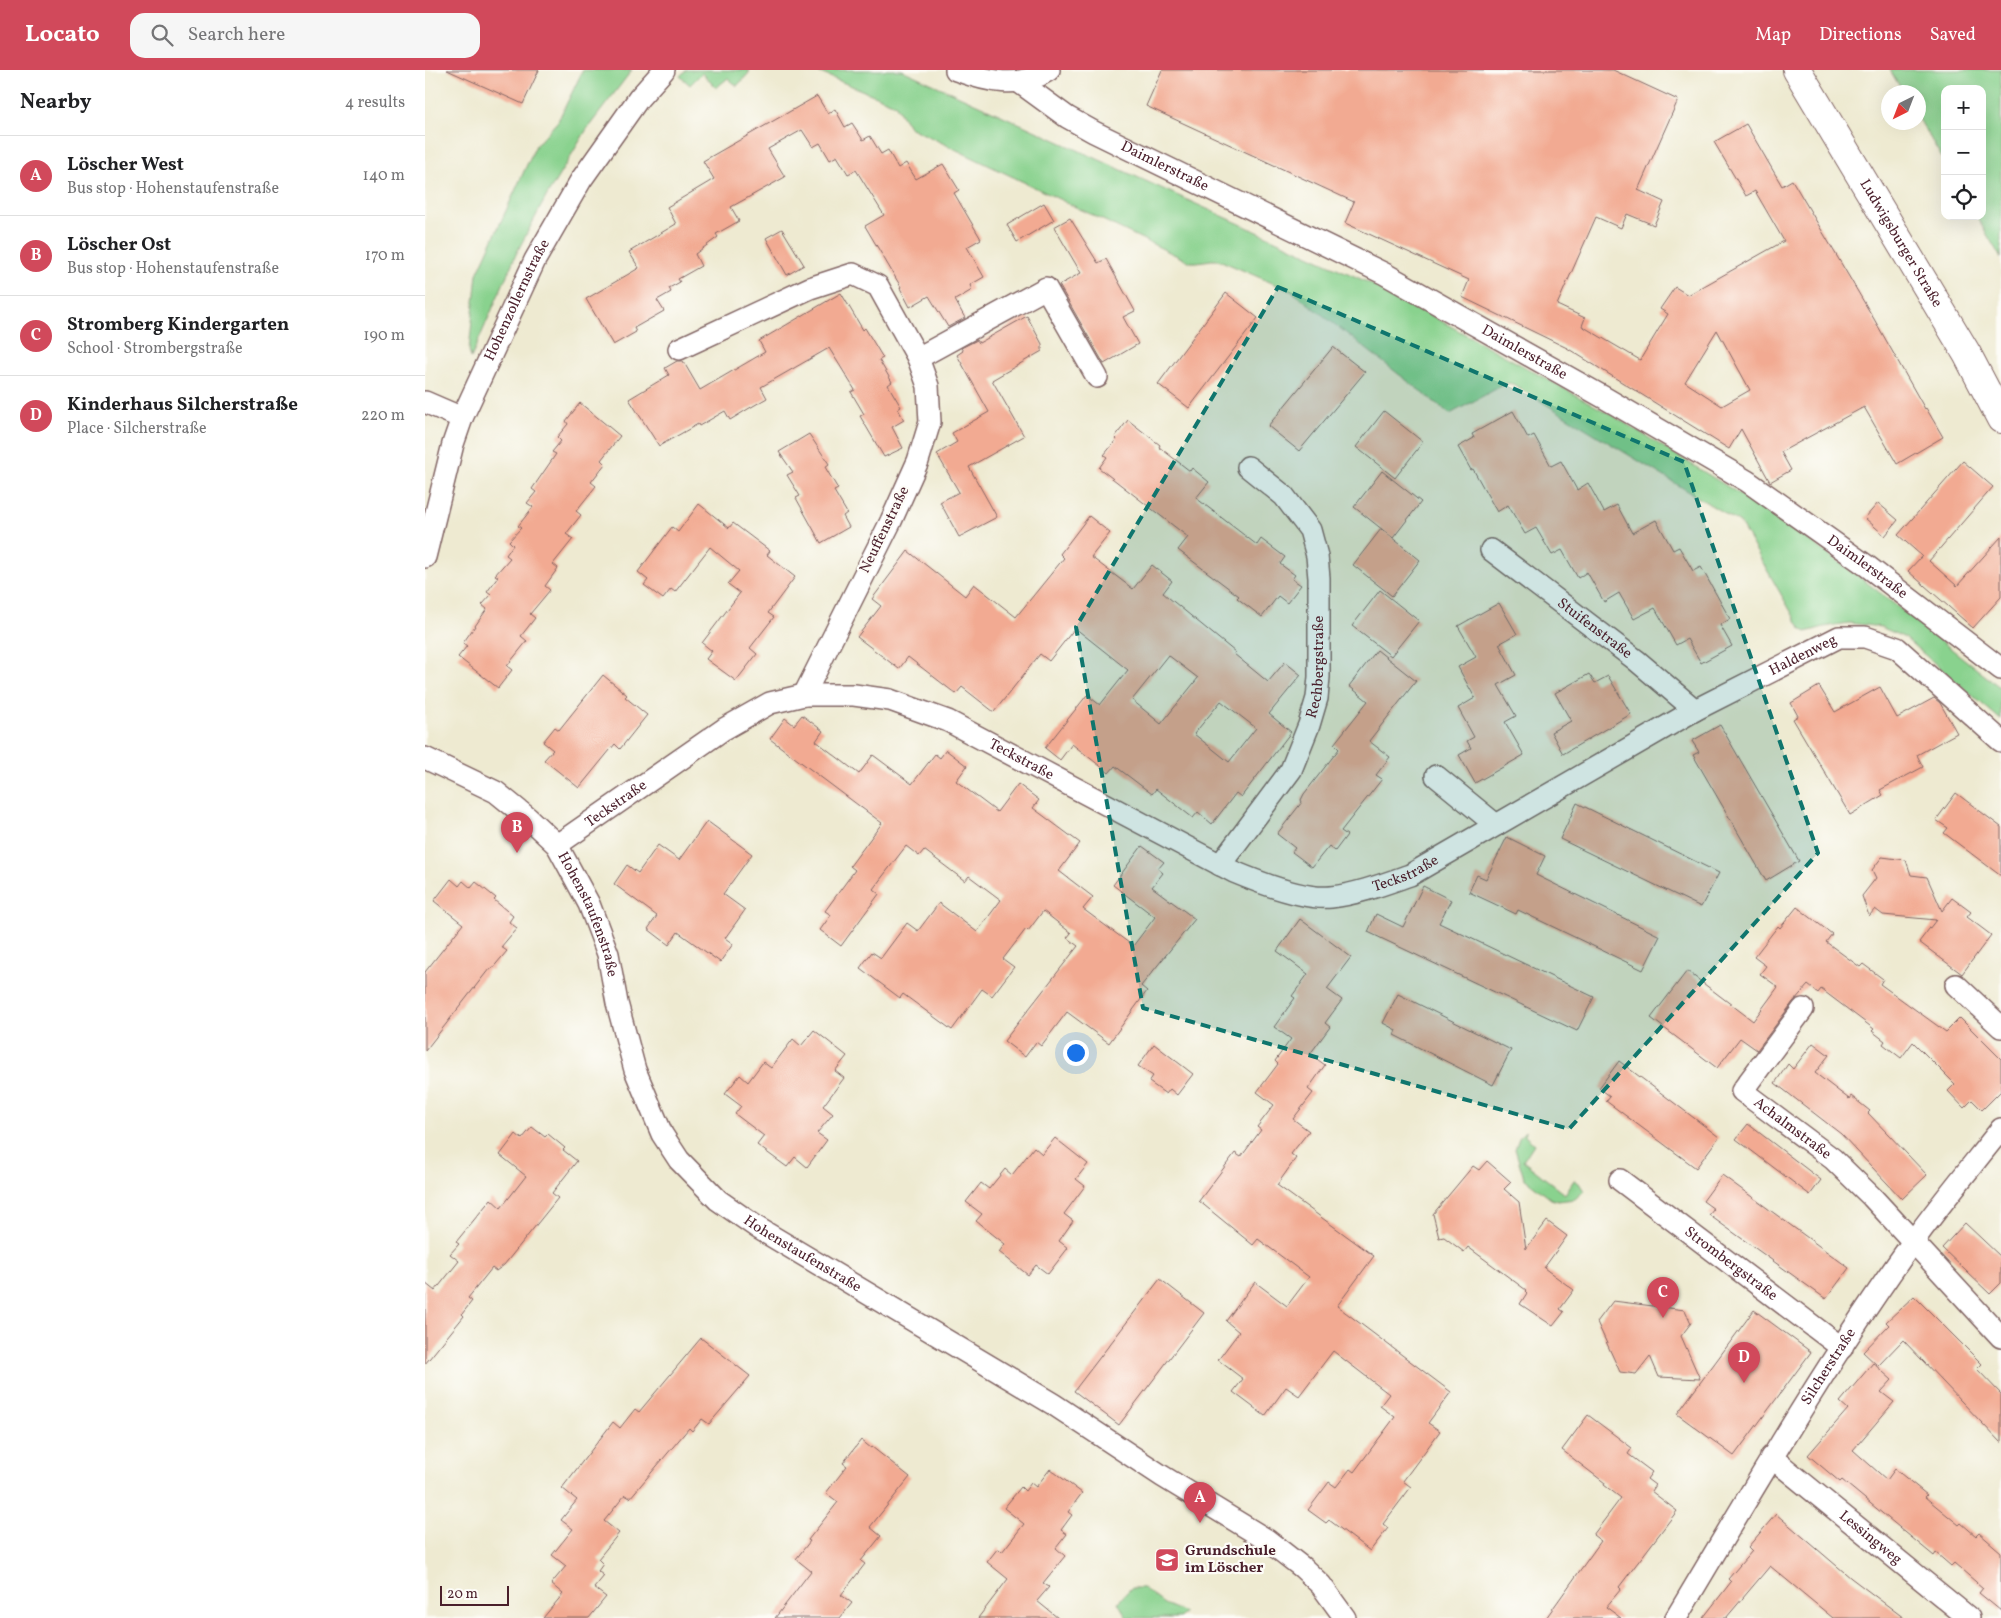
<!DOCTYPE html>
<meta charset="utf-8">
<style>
:root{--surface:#fff;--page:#f6f6f6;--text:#202124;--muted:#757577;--line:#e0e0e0;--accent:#d1495b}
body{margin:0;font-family:Vollkorn,serif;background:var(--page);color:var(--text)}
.controls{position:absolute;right:15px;top:15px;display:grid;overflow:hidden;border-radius:10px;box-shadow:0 5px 20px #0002}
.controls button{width:45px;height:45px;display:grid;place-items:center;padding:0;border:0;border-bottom:1px solid var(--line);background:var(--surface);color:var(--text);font:25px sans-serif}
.compass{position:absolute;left:1456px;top:15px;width:45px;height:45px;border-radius:50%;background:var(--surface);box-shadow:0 5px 20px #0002;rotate:222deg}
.scale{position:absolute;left:15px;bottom:12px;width:69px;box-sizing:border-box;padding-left:5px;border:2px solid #4a1f2b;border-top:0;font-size:14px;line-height:18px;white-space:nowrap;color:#4a1f2b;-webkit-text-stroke:4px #fdfcf7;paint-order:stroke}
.you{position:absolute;left:650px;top:982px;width:18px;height:18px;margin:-12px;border:4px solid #fff;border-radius:50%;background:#1a73e8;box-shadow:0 0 0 8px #1a73e833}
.badge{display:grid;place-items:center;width:32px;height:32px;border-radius:50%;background:var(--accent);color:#fff;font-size:16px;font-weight:700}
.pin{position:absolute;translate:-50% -41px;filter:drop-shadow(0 1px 2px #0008)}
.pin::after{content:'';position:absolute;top:26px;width:18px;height:15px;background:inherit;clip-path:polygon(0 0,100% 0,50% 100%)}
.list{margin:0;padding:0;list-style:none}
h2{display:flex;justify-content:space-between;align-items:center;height:65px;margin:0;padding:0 20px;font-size:21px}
h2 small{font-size:16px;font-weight:400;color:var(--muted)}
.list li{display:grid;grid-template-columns:32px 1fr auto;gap:15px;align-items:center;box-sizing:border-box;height:80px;padding:0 20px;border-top:1px solid var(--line)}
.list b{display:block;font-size:19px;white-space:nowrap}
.list p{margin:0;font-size:16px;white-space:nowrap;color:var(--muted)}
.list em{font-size:16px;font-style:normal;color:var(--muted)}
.icon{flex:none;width:28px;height:28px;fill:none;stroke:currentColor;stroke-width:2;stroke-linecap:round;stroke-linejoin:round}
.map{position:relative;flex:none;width:1576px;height:1548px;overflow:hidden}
header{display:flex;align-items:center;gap:30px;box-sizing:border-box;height:70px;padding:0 25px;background:var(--accent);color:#fff}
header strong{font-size:24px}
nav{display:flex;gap:28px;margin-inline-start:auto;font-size:18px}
.search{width:350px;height:45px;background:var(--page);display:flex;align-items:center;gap:12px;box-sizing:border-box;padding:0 18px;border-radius:15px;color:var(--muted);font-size:19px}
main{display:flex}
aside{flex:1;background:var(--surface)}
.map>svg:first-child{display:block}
.green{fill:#89d28e;stroke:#6a785c}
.building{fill:#f2aa92;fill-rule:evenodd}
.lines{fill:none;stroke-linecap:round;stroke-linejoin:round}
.street-casing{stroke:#836665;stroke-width:24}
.secondary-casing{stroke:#836665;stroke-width:30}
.street{stroke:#fff;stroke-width:21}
.secondary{stroke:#fff;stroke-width:28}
.marked{fill:#0f766e;fill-opacity:0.2;stroke:#0f766e;stroke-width:4;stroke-dasharray:10 6;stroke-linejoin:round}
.labels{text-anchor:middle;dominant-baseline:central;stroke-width:4.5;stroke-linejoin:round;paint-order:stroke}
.street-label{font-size:15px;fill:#4a1f2b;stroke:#fdfcf7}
.poi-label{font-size:15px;font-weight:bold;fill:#4a1f2b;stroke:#fdfcf7;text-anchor:start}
</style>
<header>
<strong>Locato</strong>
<div class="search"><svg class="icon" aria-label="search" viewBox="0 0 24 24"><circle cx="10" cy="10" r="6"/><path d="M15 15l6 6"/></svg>Search here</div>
<nav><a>Map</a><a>Directions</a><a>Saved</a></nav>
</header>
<main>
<aside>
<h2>Nearby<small>4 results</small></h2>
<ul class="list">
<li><span class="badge">A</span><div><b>Löscher West</b><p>Bus stop · Hohenstaufenstraße</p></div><em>140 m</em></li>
<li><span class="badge">B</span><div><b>Löscher Ost</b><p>Bus stop · Hohenstaufenstraße</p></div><em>170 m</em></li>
<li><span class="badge">C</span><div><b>Stromberg Kindergarten</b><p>School · Strombergstraße</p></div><em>190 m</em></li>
<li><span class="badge">D</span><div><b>Kinderhaus Silcherstraße</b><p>Place · Silcherstraße</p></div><em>220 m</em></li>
</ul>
</aside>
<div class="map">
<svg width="1576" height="1548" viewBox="0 0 1576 1548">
<rect width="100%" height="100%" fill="#fdfcf7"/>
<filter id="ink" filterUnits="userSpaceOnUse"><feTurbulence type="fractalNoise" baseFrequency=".02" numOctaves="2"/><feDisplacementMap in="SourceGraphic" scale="10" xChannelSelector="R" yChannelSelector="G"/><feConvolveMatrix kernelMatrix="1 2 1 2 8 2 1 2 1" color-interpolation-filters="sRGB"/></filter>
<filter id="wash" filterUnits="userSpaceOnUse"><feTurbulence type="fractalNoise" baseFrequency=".0096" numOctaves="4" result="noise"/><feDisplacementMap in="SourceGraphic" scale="20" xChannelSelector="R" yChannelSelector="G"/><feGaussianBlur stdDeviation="1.12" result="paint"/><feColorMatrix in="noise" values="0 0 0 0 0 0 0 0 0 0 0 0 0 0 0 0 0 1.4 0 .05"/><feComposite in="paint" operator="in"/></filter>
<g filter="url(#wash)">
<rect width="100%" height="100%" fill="#eeead1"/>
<path class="green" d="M158,0H207L162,59L121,127L92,182L46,288L44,280L52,204L111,75L133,51Z
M261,0H324V3L312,16L303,8L291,18L277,3L265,15L255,6Z
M388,0H477L960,220L1187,345L1326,431L1391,475L1445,515L1576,618V650L1480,568L1456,557L1424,553L1399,557L1381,562L1376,559L1315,453L1088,314L1082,313L1025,344L868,222L794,190C783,189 775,193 765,192L484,57L470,34Z
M1465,0H1576V188L1551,146H1557V19H1520V93L1494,49V22H1478Z
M1100,1061V1066L1109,1074L1098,1091L1140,1124L1149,1110L1154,1113L1159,1121L1150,1129L1133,1131L1126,1129L1099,1108L1090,1079L1094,1068Z
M706,1518H718L739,1534L760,1543L755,1548H702L693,1532Z"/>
<g id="blocks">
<path class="building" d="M22,0H114L98,34Z
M737,0H1188L1253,30L1213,120L1239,132L1229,155L1202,144L1196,158L1171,147L1132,235L1160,248L1157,256L1215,290L1243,244L1235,239L1250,217L1263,225L1359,171L1330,121L1321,126L1289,72L1321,54L1357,116L1367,110L1449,249L1500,339L1501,338L1518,367L1472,394L1439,337L1356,382L1366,400L1345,412L1316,359L1304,379L1142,278L1037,227L1044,210L920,153L929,132L721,36ZM1292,260L1325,320L1297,336L1260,312Z
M392,26L403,44L410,39L420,57L427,53L438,70L445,66L456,84L463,80L473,98L481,93L491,109L518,94L534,120L529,123L556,169L542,177L559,207L545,215L547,220L530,230L540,248L523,257L504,226L485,237L475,218L476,217L440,156L459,145L431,100L423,104L412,86L405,90L395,73L388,77L377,60L343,79L360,107L306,137L314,151L291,164L293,167L270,184L276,196L253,209L255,212L244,218L246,222L232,230L239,241L209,258L211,262L188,275L161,229L214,198L204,182L251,154L242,137L289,109L278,91Z
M619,133L629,150L592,172L582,155Z
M645,148L673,193L681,189L710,241L698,247L713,274L679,294L634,215L656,203L629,157Z
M357,159L379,195L362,205L341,168Z
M416,223L438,260L440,258L458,288L454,290L467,312L463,315L476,337L473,339L479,350L467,357L478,378L459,387L435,346L439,344L426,322L430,320L404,278L336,317L342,328L323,339L305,350L300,341L274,356L273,354L234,376L204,329L244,305L240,298L252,291H258L275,320L340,282L334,271Z
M801,223L833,248L764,338L733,314Z
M602,246L617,274V281L567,310L599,366L544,397L572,447L534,467L515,432L534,422L512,384L532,372L527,363L564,342L532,285L538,281L536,278L552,270L554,273Z
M908,277L940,302L874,381L843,356Z
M155,333L195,366L176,390L180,394L166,412L171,416L151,441L156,445L141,464L148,469L128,494L133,498L120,516L125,520L105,544L110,548L96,566L102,571L82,596L87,600L73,618L33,587L42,576L38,573L62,539L57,535L66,525L62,522L73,507L70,505L85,488L81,485L88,475L84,471L96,458L93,456L108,437L102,433L111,422L107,419L131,384L127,382L136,371L132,367L143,354L141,351Z
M959,341L998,372L970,408L931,377Z
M1088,341L1103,368L1109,365L1126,396L1136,391L1152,420L1163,413L1179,442L1192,435L1207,463L1231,450L1248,480L1254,477L1268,501L1276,497L1305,549L1295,555L1307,576L1276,593L1262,569L1251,575L1230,538L1209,549L1194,523L1179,532L1162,502L1153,508L1137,480L1127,485L1111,458L1100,464L1083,435L1072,442L1048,399L1046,400L1033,377L1049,368L1047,364Z
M703,350L735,375L734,377L765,401L767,398L784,412L771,428L832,475L836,469L860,487L855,494L870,505L867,509L876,515L862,533L853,526L837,547L812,528L814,526L753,480L763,467L674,398L682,387L679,385L692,369L690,367Z
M384,364L404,394L400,397L413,419L409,421L422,443L418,446L424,457L396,473L371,428L375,426L362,405L368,402L354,382Z
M1538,391L1568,417L1504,491L1532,516L1576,467V527L1548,558L1483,501L1497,486L1473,465Z
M957,401L996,432L968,468L929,437Z
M1453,433L1473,450L1460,466L1440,448Z
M274,434L304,458L308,453L345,481L342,485L370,507L343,543L349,547L325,578L332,584L311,611L281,589L287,581L277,573L315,523L303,514L314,501L285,477L250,522L246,519L238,529L219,515L223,510L213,502L247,457L253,462Z
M664,446L685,463L666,487L708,519L727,495L747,511L738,523L810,582L809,584L843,612L860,592L876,605L844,644L866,662L816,727L811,723L787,754L773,742L768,748L731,719L727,724L690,696L684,703L647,674L635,690L620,678L662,625L675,635L703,600L650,558L624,591L615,584L569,642L537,617L531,624L483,587L474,599L432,567L456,536L447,529L483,481L540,526L549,514L591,547L639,488L635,484ZM743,585L773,608L736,654L707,630ZM796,631L831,658L804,692L769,664Z
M956,459L995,490L967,526L928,495Z
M955,520L994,551L966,586L927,556Z
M1074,533L1092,564L1074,574L1091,605L1073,615L1091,646L1080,652L1099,685L1050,713L1034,685L1046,678L1042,671L1049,667L1033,638L1050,628L1033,597L1051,587L1033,556Z
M952,580L991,611L944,671L965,687L951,705L957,709L916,761L922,765L910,781L904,776L887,797L867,782L870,778L852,764L877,732L876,730L879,724L914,679L909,674L943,631L924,616Z
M1164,604L1170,613L1183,606L1206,644L1138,684L1126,662L1146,651L1130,623Z
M178,605L202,625L200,627L222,645L195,679L190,674L154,718L119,690L128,680L118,672L130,657L134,660Z
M1394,616L1410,642L1455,617L1472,648L1509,628L1515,633L1532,663L1492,685L1498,697L1455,720L1458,725L1425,745L1368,649L1373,646L1366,633Z
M377,645L398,661L391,671L434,704L448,685L487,714L510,684L515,688L521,680L542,696L531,711L572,742L593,714L614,730L608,738L655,773L634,801L668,827L658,839L708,876L730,847L688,815L717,776L739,792L733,799L738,803L727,817L770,849L716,916L722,921L684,973L642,942L616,976L611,972L600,987L579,971L653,876L642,868L646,863L618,841L603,861L601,859L578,889L589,897L567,926L557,919L527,960L478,924L475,928L435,898L447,882L456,888L482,853L493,861L514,833L552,862L576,830L544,806L540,811L499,780L494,786L481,776L448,819L454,824L416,876L395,860L406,845L400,841L430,800L425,796L457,753L345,669L360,648L369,655Z
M1295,655L1374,791L1341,811L1268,685L1274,682L1267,671Z
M1531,723L1576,757V806L1519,763L1523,758L1511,750Z
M1152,733L1294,803L1276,837L1135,769Z
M282,751L327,784L298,824L320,840L300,868L308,874L295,892L253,862L244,875L223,859L232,846L189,814L202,795L213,803L233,775L254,790Z
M1082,767L1120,786L1111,805L1235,866L1218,900L1093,840L1091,844L1044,822L1052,805L1061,809Z
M1457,787L1481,790L1486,805L1502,807L1517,841L1527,828L1546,842L1542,847L1566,865L1537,904L1494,872L1511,850L1458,845L1450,839L1444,846L1437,826L1451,808L1447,800Z
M26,809L34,816L38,811L46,818L51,812L71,828L69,830L88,846L84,852L92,858L76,877L82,881L66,900L64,899L0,981V902L38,854L9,831Z
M998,816L1026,830L1014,853L1169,927L1152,961L943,862L951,844L978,857Z
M1372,837L1407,864L1401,872L1435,897L1438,894L1458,909L1455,914L1521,962L1535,948L1576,989V1021L1557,1040L1547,1030L1539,1038L1523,1021L1530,1014L1488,972L1476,988L1458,974L1460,971L1447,961L1449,959L1396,919L1393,923L1383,915L1368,932L1332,980L1315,968L1292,998L1226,948L1262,901L1328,951L1353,917L1335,904L1341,896L1329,887L1353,856L1355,858Z
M875,849L926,887L902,919L917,930L900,953L905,957L885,984L900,995L883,1019L888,1023L868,1049L884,1061L866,1084L871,1088L852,1115L949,1186L912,1236L1026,1322L1003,1353L1015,1361L978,1411L986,1417L958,1454L963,1458L945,1481L904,1450L901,1453L883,1440L904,1412L911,1417L925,1399L929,1402L970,1347L955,1336L964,1324L908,1281L874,1326L861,1317L840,1346L808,1322L818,1309L793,1290L814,1262L801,1251L830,1212L862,1236L884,1207L833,1169L828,1175L774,1131L810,1083L816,1087L836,1060L832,1057L849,1035L832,1022L853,994L850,991L866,969L849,957L870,928L867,926L883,904L852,881Z
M973,924L1086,980L1068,1015L969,965L971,960L958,953Z
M389,960L422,986L410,1001L419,1008L398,1036L408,1044L392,1063L402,1070L382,1097L370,1087L362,1097L332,1075L339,1066L310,1044L316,1036L300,1024L315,1005L323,1012L338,992L346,998L368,969L376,976Z
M1388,973L1404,985L1390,1003L1424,1029L1426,1026L1445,1041L1443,1043L1502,1105L1477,1129L1416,1064L1350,1013L1363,994L1368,999Z
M729,974L768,1004L752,1025L745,1019L741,1024L724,1012L728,1006L713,996Z
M1194,991L1294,1067L1271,1098L1181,1031L1185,1026L1174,1018Z
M1323,1054L1396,1110L1385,1125L1311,1069Z
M107,1057L120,1067L123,1064L140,1078L138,1080L152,1091L127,1123L133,1128L79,1195L71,1201L67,1198L43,1228L47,1231L37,1244L39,1246L0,1294V1213L10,1221L34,1191L25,1184L34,1174L31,1172L66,1129L76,1138L101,1106L75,1085L91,1064L97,1069Z
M630,1068L663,1094L651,1109L660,1116L639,1144L648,1151L634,1171L643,1178L623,1204L611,1195L603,1205L574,1182L580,1174L551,1151L557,1144L541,1132L556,1113L564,1119L580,1099L587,1105L609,1077L617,1084Z
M1062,1091L1086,1112L1079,1119L1094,1132L1101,1179L1122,1151L1142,1166L1119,1198L1149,1220L1135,1239L1139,1242L1128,1256L1095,1234L1102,1223L1100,1221L1101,1220L1043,1177L1039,1182L1019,1167L1014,1168L1008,1144L1048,1096L1054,1100Z
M1297,1105L1424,1198L1401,1229L1284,1145L1289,1139L1278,1131Z
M1540,1153L1576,1187V1213L1565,1224L1517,1178Z
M735,1209L779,1243L694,1355L649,1321Z
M1489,1226L1557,1294L1552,1299L1576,1324V1373L1478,1270L1453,1296L1438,1282L1464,1255L1461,1252Z
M1188,1231L1260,1240L1266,1253L1256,1266L1275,1309L1234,1307L1225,1286L1211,1304L1195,1302L1172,1252Z
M1329,1240L1386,1282L1309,1386L1252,1344Z
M276,1268L325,1306L284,1354L277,1349L267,1361L264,1358L205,1428L200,1425L179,1451L194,1463L173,1489L178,1494L173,1501L179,1506L169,1518L181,1527L164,1548H118L138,1524L126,1514L141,1496L127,1485L148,1459L136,1450L152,1430L137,1418L188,1352L195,1358L210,1339L214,1342Z
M1448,1293L1467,1310L1456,1322L1469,1332L1428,1380L1462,1410L1470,1399L1502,1425L1500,1427L1534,1455L1536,1453L1551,1466L1554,1463L1576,1482V1541L1554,1523L1558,1518L1529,1493L1526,1496L1511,1483L1509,1486L1417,1410L1415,1412L1383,1385L1423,1339L1415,1332Z
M1163,1345L1207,1378L1203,1384L1227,1402L1222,1409L1230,1415L1226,1421L1252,1441L1194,1517L1196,1519L1181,1537L1196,1548H1121L1176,1471L1168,1465L1196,1428L1179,1415L1180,1413L1137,1380Z
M436,1370L446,1378L447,1377L485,1407L445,1457L456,1466L436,1491L440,1494L416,1525L427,1533L415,1548H350L386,1501L371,1489L385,1471L383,1470L413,1432L401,1423L422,1396L418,1393Z
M625,1399L657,1423L643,1442L647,1445L636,1460L642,1464L631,1478L640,1486L618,1513L624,1517L612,1531L633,1548H553L583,1509L562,1492L573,1478L577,1482L599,1454L579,1438L596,1417L600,1421L606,1413L611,1417Z
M1351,1444L1426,1508L1479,1548H1408L1345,1496L1301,1548H1278L1306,1512L1303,1509L1327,1481L1323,1477Z"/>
</g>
</g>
<g filter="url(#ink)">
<use href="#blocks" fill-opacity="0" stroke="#836665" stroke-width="1"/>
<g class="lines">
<defs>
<g id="street">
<path d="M531,0C561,11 594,20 624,0"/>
<path id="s1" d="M594,12L642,47L669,62L960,204L1180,328L1322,411L1442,496L1576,599"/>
<path d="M254,279L385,218L428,204L453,216L493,288L503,316L505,352L493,391L466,451L379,625"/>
<path d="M493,288L621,218L672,307"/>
<path d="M0,332L37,348"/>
<path id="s2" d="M1066,480L1211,590L1270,640"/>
<path id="s3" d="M0,487L28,374L37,348L110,190L156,110L214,28L239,0"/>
<path id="s4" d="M0,688L71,722L103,748L132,775L164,834L183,884L192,933L210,1000L237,1064L254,1090L293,1130L333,1158L628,1334L737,1406L842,1470L878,1498L896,1515L920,1548"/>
<path d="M1011,706L1071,755"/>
<path id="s5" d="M132,775L299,659L345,633L379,625H429L465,630L523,651L809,802C833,812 880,830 906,827C933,824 959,814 985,805L1270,640L1414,567H1440L1472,578L1576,671"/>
<path id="s6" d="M795,795L866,700L884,655L892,628L894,607V508L892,486L885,460L859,426L823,397"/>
<path d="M1531,915L1576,957"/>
<path id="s7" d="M1378,939L1317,1021L1408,1089L1447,1127L1576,1267"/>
<path id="s8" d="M1195,1110L1417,1278"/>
<path id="s9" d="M1346,1387L1544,1548"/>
<path id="s10" d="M1251,1548C1327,1421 1401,1293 1487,1173C1515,1134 1546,1097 1576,1059"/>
</g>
<g id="secondary">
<path id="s11" d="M1372,0L1542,284L1576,349"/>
</g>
</defs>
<use href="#street" class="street-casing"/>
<use href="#secondary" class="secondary-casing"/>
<use href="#street" class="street"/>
<use href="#secondary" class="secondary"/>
</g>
</g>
<path class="marked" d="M853,217L1259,392L1393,783L1144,1059L718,938L651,557Z"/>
<defs>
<symbol id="school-square" viewBox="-11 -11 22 22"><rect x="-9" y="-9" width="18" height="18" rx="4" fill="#d1495b" stroke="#fdfcf7"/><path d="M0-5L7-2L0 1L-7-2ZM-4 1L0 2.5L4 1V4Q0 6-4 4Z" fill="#fff"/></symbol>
</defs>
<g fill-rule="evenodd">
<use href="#school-square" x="728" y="1476" width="28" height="28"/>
</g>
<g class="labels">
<g class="street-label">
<text stroke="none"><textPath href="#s1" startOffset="169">Daimlerstraße</textPath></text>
<text stroke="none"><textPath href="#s11" startOffset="202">Ludwigsburger Straße</textPath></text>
<text stroke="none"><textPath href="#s3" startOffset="274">Hohenzollernstraße</textPath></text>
<text stroke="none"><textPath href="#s1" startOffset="574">Daimlerstraße</textPath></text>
<text transform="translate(460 460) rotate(-64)">Neuffenstraße</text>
<text stroke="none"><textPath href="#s1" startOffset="979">Daimlerstraße</textPath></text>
<text stroke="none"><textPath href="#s2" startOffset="130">Stuifenstraße</textPath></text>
<text stroke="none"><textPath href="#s5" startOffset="1396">Haldenweg</textPath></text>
<text stroke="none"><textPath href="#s6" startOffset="226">Rechbergstraße</textPath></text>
<text stroke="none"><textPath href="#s5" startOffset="522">Teckstraße</textPath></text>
<text stroke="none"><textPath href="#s5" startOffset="72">Teckstraße</textPath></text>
<text stroke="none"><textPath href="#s5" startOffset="942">Teckstraße</textPath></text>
<text stroke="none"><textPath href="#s4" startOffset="236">Hohenstaufenstraße</textPath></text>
<text stroke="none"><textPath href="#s7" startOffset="165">Achalmstraße</textPath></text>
<text stroke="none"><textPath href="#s4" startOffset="656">Hohenstaufenstraße</textPath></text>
<text stroke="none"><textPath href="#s8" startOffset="139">Strombergstraße</textPath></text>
<text stroke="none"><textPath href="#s10" startOffset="294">Silcherstraße</textPath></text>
<text stroke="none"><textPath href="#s9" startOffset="128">Lessingweg</textPath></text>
</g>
<g class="poi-label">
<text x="760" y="1481">Grundschule<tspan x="760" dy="17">im Löscher</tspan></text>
</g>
</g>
</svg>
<div class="controls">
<button>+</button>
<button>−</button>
<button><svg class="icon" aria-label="locate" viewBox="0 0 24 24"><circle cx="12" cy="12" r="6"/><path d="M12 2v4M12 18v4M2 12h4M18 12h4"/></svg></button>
</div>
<svg class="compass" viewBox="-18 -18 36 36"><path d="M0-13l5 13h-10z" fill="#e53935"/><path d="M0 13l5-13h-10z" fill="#757577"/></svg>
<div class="scale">20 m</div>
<div class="you"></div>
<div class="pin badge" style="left:775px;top:1453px">A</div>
<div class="pin badge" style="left:92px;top:783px">B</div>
<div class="pin badge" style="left:1238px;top:1248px">C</div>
<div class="pin badge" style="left:1319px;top:1313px">D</div>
</div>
</main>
